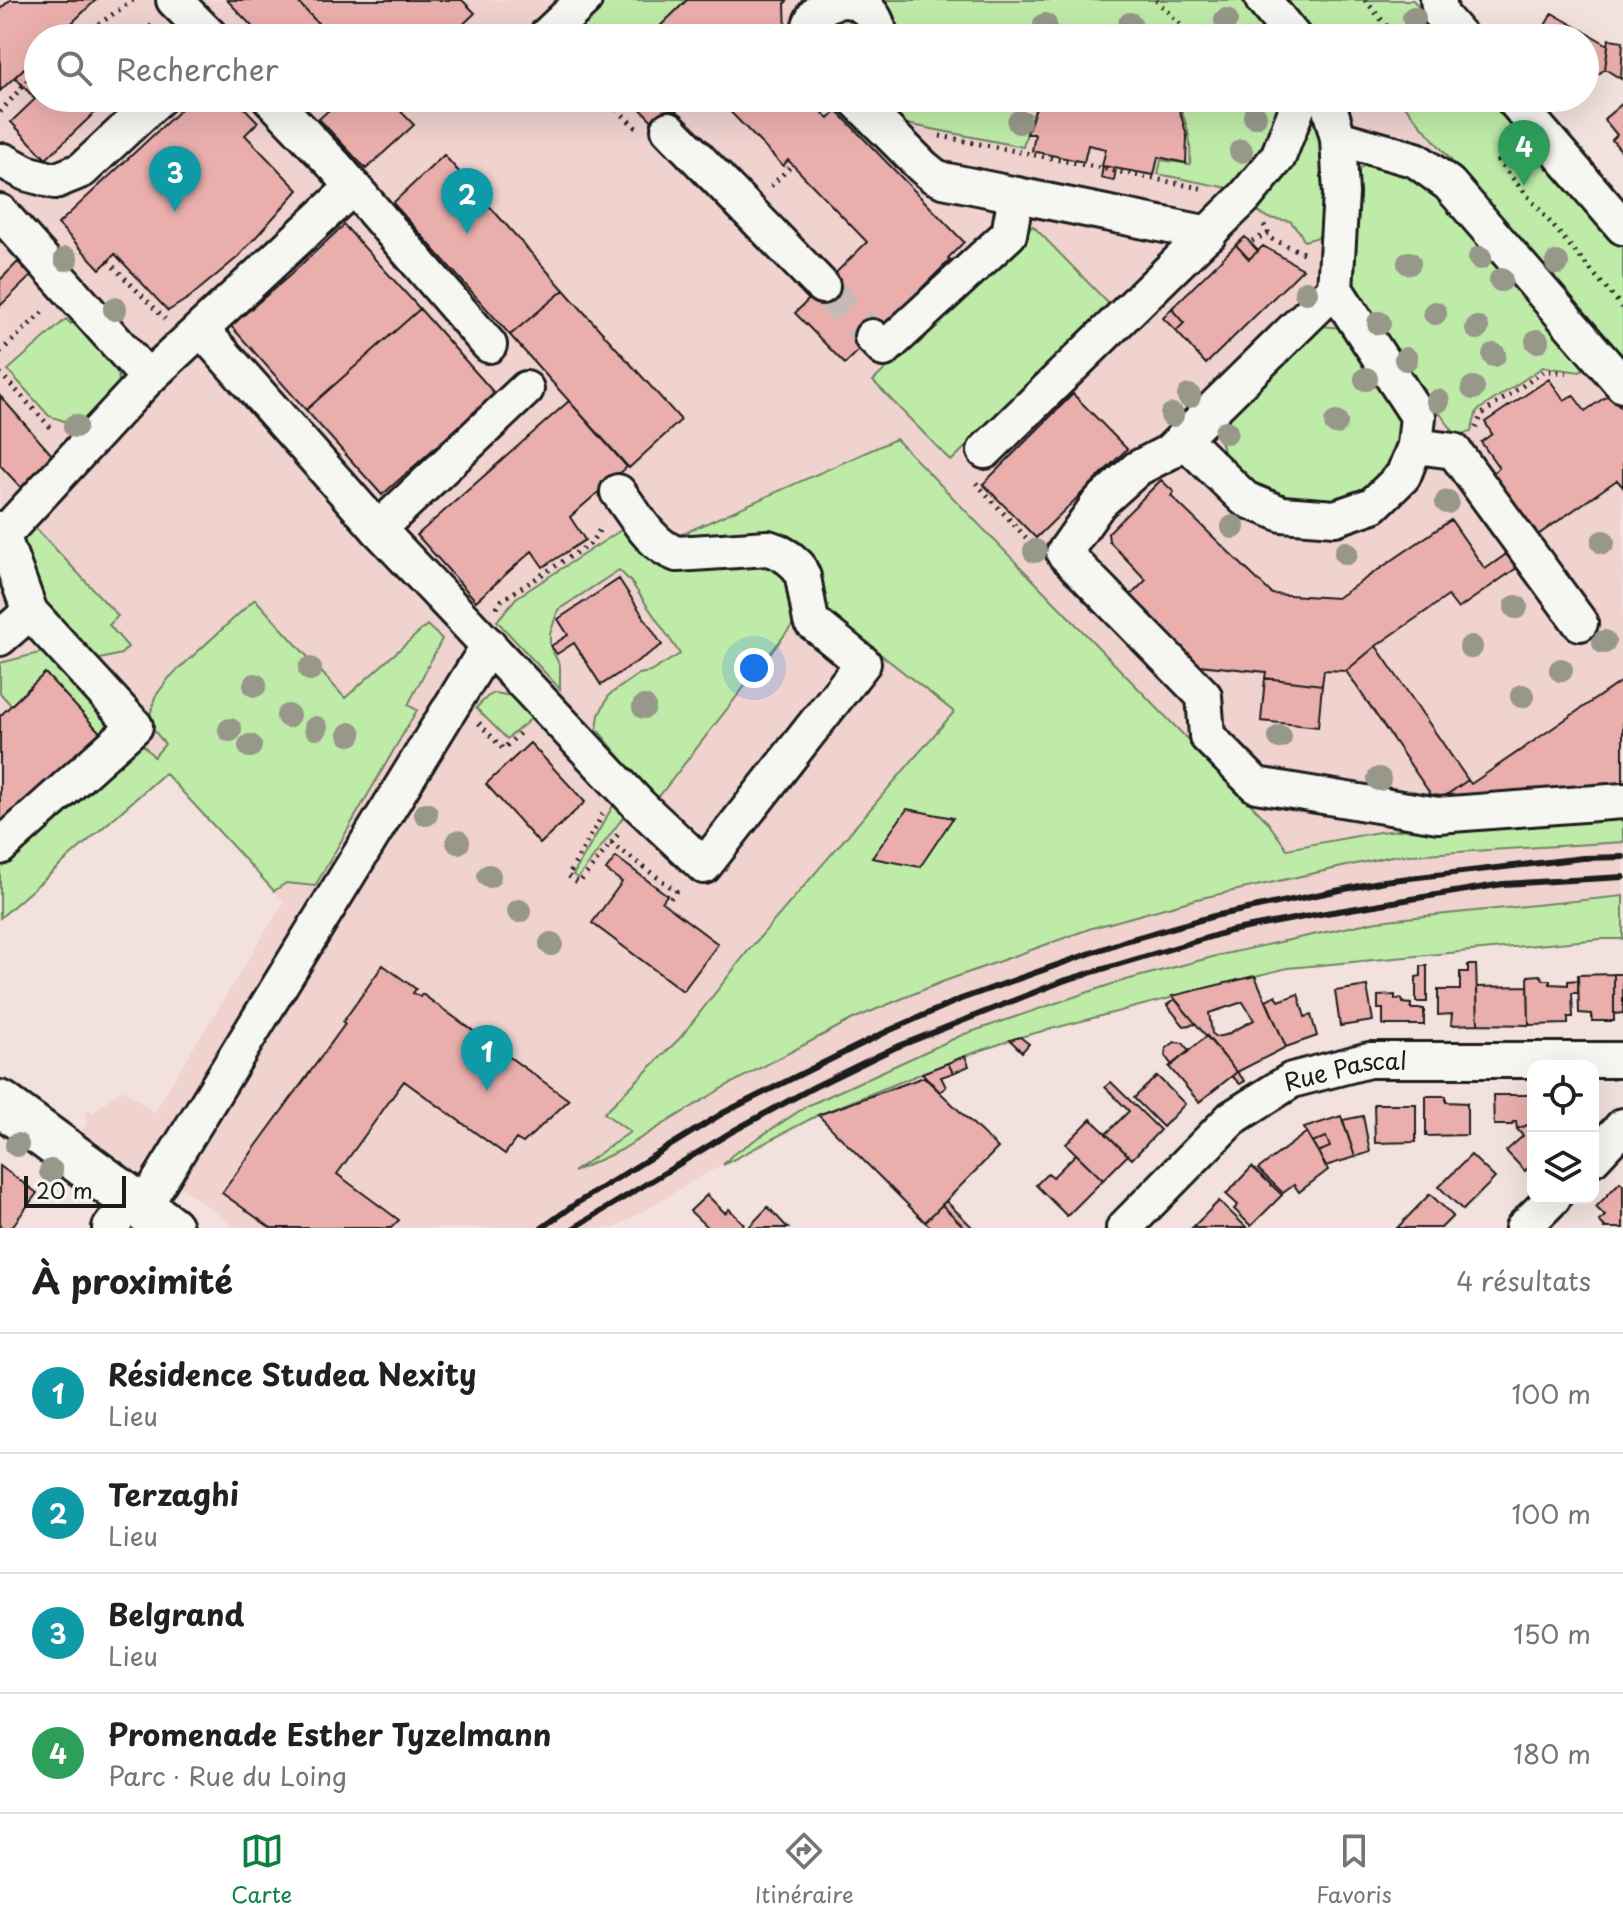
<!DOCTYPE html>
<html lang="fr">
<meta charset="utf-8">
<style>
:root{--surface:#fff;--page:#f2f2f2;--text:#202124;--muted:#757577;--line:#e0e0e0;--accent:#0b8043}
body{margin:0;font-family:"Playpen Sans",sans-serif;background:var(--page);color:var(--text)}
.controls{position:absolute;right:24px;bottom:24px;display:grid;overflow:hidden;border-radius:16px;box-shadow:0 8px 32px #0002}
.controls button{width:72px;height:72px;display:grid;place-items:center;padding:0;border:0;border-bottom:2px solid var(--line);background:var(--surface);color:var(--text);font:40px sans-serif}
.scale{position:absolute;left:24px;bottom:20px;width:102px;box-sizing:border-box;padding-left:8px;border:4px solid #1c1c1c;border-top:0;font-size:22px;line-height:28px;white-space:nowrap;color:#1c1c1c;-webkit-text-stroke:6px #f6f6f2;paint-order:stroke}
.you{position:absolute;left:754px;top:668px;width:28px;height:28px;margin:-20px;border:6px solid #fff;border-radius:50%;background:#1a73e8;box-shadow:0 0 0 12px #1a73e833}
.badge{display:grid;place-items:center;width:52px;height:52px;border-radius:50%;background:var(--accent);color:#fff;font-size:26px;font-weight:700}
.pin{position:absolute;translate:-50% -66px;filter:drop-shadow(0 2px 4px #0008)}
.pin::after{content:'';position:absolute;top:42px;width:28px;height:24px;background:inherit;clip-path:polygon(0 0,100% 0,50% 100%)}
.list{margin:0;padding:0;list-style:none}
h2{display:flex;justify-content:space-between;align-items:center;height:104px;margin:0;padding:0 32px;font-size:34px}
h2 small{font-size:26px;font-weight:400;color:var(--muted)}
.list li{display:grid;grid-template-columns:52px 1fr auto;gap:24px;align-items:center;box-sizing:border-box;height:120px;padding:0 32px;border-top:2px solid var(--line)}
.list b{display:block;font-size:30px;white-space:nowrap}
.list p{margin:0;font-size:26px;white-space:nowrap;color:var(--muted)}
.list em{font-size:26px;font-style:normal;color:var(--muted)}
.icon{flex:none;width:44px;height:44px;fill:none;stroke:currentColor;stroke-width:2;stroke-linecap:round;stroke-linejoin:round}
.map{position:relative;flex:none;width:1623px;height:1228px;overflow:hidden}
.search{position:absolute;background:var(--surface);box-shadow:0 8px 32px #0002;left:24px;right:24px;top:24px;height:88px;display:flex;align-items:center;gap:20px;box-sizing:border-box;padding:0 28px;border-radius:44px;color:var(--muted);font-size:30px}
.sheet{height:584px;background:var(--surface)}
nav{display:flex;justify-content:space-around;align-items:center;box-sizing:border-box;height:112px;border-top:2px solid var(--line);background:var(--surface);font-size:22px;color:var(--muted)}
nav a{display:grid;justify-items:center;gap:4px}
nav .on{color:var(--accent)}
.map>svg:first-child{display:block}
.built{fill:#f0d2cf}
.green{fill:#bfeba8;stroke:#6e8462;stroke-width:2}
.building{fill:#eaafad;stroke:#1c1c1c;stroke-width:2;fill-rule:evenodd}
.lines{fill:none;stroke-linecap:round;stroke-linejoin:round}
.minor-tunnel{stroke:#c7bab6;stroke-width:34;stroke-dasharray:34 17;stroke-linecap:butt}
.minor-casing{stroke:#1c1c1c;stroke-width:40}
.major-casing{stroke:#1c1c1c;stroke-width:50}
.path{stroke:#1c1c1c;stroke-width:5;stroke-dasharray:2 6;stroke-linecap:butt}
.minor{stroke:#f6f6f2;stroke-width:34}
.major{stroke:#f6f6f2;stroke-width:44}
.rail{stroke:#1c1c1c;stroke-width:6}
.tree{fill:#97978a}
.labels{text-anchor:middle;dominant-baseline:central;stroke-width:8;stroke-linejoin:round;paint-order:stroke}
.street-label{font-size:24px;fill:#1c1c1c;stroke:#f6f6f2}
</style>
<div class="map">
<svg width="1623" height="1228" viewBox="0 0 1623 1228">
<rect width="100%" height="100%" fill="#f2e1dd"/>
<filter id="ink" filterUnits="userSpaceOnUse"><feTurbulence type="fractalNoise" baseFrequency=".0125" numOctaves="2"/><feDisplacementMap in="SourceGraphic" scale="16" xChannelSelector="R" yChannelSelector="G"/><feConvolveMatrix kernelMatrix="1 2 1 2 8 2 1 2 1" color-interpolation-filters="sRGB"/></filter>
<g filter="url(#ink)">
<path class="built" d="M0,0H1314L1346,38H38V98H1398L1623,362V939H1601L1288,968L1172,996L1020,1037L948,1063L818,1115L703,1175L614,1228H237L174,1182L136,1171L82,1131L89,1121L84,1117L89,1110L94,1114L97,1109L123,1089L154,1112L284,902L165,772L0,862Z"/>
<path class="green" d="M605,0H687L648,38H565Z
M873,0H1241L1278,38H889Z
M1277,0H1413L1447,38H1346L1343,34L1338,38H1310Z
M851,13L867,38H821L824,23Z
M865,98H1020L1014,108L1032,115L1023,147L887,120Z
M1175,98H1285L1272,130L1233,189L1158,174L1161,160L1190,164C1192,139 1187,121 1175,98Z
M1398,98H1499L1623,243V362Z
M1315,111L1320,113L1328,218L1319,237L1304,241L1299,231L1290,221L1268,218L1253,208Z
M1376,158L1413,168L1586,366L1580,372L1543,367L1477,411L1471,432L1456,435L1362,309L1356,300L1348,273L1356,171Z
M1033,226L1111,306L951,461L873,381Z
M78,318L122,368L118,372L120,393L83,427L49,416L8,370L66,319L71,324Z
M1320,326L1342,328L1392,397L1400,420V445L1384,472L1348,499L1318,504L1255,492L1232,472L1214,426Z
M896,439L1266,820L1287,849L1379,832L1623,808V842L1392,856L1197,899L1092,928L942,982L853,1019L726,1086L621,1150L573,1172L630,1132L604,1113L680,1038L748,951L954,712L819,606L815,579L673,538Z
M28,524L35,527L118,616L109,625L128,647L121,654L92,661L41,605L17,546Z
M629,525L770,559L786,571L797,619L657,799L645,794L637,778L597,729L599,715L609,695L639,674L650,672L680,654L631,582L619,570L558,610L550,634V646L560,666V689L497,621L516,598Z
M255,599L345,698L427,625L442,639L408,705L417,710L315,886L286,883L274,891L165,773L0,918V862L137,738L154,757L165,744L148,723L155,697L169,678Z
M47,651L120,719L107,740L45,674L11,705L0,693V663Z
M494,693L518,697L533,717L507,739L476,708L487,697Z
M617,799L630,808L578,878L573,875Z
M1623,896V939H1601L1288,968L1255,976L1020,1037L965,1056L818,1115L723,1165L732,1155L807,1106L962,1035L1115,983L1220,955L1377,921Z"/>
<path class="building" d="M10,0H96L56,38H38V55L0,91V9Z
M227,0H296L332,38H263Z
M296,0H462L475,13L449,38H332Z
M687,0H788L785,3L786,38H648Z
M1552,13L1608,45L1605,69L1591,80L1585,77V38H1538Z
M1609,39L1623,41L1621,79L1605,69Z
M38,55V96L35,99L15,77Z
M38,96V98H110L46,159L11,122Z
M193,98H235L258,122L245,135L298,190L238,257L190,297L168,311L115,254L100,269L58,224Z
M320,98H388L414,125L366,169L319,119L330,109Z
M630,98H689L659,128Z
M717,98H821L830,107L823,114L829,119L837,111L964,242L948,258L950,260L845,364L795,313L867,242L788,160L783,166Z
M1043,98H1171L1180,112L1187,136L1186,163L1158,157L1154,175L1102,166L1106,149L1088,145L1084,162L1032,151L1035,134H1027L1035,110Z
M1623,103V153L1612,140L1617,135L1604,119Z
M444,155L564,290L510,335L393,203Z
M1103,166L1116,168L1114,181L1101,178Z
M344,225L420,309L306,410L231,326L288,277Z
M1245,237L1258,251L1249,259L1236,245Z
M1236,245L1249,259L1263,246L1303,269L1206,364L1176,331L1184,323L1174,312L1173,307Z
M18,262L31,276L0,306V280Z
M564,290L681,420L629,468L510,335Z
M1173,307L1174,312L1184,323L1176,331L1163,318Z
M420,309L495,394L382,495L306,410Z
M1549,379L1564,400L1573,395L1585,411L1610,394L1623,410V487L1617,480L1532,539L1488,476L1499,468L1481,442L1492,434L1485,422Z
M1073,394L1127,449L1036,538L983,484Z
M0,396L60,464L27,494L0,465Z
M569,401L627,467L570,517L585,540L543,567L532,551L476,601L417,535Z
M1161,480L1174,492L1171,496L1272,594L1337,598L1451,520L1485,569L1508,553L1518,567L1458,609L1448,596L1376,646L1346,671L1324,670L1322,685L1265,678L1266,672L1199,665L1131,595L1146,580L1109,541L1108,533Z
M619,579L662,645L601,685L574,643L557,654L551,646L568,635L558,619Z
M1376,646L1468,780L1436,802L1346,671Z
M45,673L107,740L0,837V716Z
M1265,678L1322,685L1318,727L1261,721Z
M1623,680V793L1436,802L1468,780L1471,784Z
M530,743L585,802L540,844L486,784Z
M907,809L953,818L920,867L872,858Z
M616,857L667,895L662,902L718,944L683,991L592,923L622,882L606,870Z
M383,965L416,989L413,993L420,997L422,994L569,1100L523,1143L516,1139L505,1154L404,1081L337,1174L399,1220L391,1228H271L222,1193L345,1024L343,1022Z
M1468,965H1476L1478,1024L1451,1025L1452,1014L1438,1015V990H1460V972H1468Z
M1421,966H1427V1002H1416V977L1421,976Z
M1614,974V1021H1592V1014L1579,1013L1578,975Z
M1614,974H1623V1013L1614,1014Z
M1540,975L1544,980H1550V984L1568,985V981L1578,980V993H1572L1573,1017H1568V1024L1529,1025L1528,976Z
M1255,976L1286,1047L1237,1072L1172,996ZM1243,1002L1254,1020L1226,1035L1215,1037L1212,1033L1209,1013Z
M1367,986L1373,1021L1340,1026L1335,991Z
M1528,986L1529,1025L1478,1024L1477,987Z
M1298,994L1305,1017L1311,1015L1317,1036L1286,1047L1266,1000L1276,995L1279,1001Z
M1395,995V999H1402L1403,1003L1411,1004V1009H1424V1025H1383V1009H1378V996Z
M1175,999L1196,1024L1184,1026L1167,1005Z
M1207,1036L1237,1072L1199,1102L1169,1067Z
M1020,1037L1029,1044L1022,1052L1010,1040Z
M1175,1042L1183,1043L1189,1051L1172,1065L1165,1056L1166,1048Z
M965,1056L969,1066L953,1073L948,1063Z
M948,1063L953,1073L941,1077L946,1087L940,1092L922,1073Z
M1237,1072L1245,1081L1240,1084L1232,1076Z
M1157,1076L1185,1104L1163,1127L1134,1098Z
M924,1077L998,1148L925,1222L818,1115Z
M1111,1082L1160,1130L1132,1159L1106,1134L1129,1111L1105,1087Z
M1493,1095H1533V1123L1517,1129L1516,1122H1513L1512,1125H1494Z
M1426,1096H1446V1102L1467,1103V1135L1426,1136Z
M1374,1104H1416V1142L1375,1143Z
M1341,1116L1355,1157L1325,1166L1318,1152L1330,1147L1326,1137L1312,1142L1304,1128Z
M1363,1116L1370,1152L1355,1157L1343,1120Z
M1091,1119L1128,1155L1103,1180L1066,1144Z
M1533,1123V1163L1525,1171L1506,1151L1523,1136L1517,1129Z
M1307,1132L1328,1170L1299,1192L1294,1185L1283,1193L1258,1169Z
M1326,1137L1330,1147L1318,1152L1312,1142Z
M1076,1154L1103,1180L1067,1216L1036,1185L1048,1173L1053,1177Z
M1471,1155L1495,1178L1463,1210L1439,1187Z
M0,1166L37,1193L11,1228H0Z
M1252,1167L1282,1195L1251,1226L1234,1209L1238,1205L1226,1194Z
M1620,1182L1623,1185V1228H1604L1605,1227L1599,1221L1605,1216L1596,1207Z
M1430,1194L1453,1216L1441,1228H1397Z
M707,1195L725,1213L729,1209L744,1224L741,1228H708L690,1211Z
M946,1201L973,1228H965L942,1205Z
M1219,1201L1247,1228H1192Z
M942,1205L965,1228H932L925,1222Z
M768,1207L788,1228H748Z"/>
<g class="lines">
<path class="minor-tunnel" d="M822,286L872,337"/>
<defs>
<g id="minor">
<path d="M174,0L212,38"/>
<path d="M849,0C868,6 878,17 880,38"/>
<path d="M1263,0L1294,38"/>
<path d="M1438,0L1441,15L1461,38"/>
<path d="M547,35L584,0"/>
<path d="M808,38C809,15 823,1 846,0"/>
<path d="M270,98L336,167L489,345"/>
<path d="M854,98L923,167L934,176L943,180L1209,234"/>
<path d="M1512,98L1623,227"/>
<path d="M669,129L822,286"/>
<path d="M1338,138L1416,160L1449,184L1623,385"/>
<path d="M0,161H4L26,173L55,181L82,170L159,98"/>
<path d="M0,212L148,378"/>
<path d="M1335,289L1169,452L1138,468L1099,503L1064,553L1204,696L1207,736L1256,785L1438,815L1623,801"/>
<path d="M201,329L378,529L640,806L704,866L863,663L811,621L803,577L798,566L789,558L779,552L768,548L677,554C650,545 635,514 618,492"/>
<path d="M872,337L884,349L1009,234L1016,195"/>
<path d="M1183,439L1245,499L1282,514L1335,518L1373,505L1403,476L1415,446L1418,416L1335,289L1341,194L1338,138L1327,98"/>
<path d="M1415,446L1454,451L1580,623"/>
<path d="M985,451L1245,197L1278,157L1301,98"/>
<path d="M0,529L30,612L135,726L0,847"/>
<path d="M378,529L526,389"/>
<path d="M3,535L148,378L353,187"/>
<path d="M0,638L30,612"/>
<path d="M1593,1158L1623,1126"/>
<path d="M143,1208L489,645"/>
<path d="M110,1228L131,1199"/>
<path id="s1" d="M1124,1228L1232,1118L1292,1080L1369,1060H1623"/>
<path d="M1523,1228L1553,1198"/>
</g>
<path id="major" d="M0,1103L170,1228"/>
</defs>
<use href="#minor" class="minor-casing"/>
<use href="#major" class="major-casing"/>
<path class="path" d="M1156,0L1194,38
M1365,0L1397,38
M79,38L133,0
M139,38L152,25
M606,98L637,129
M1253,98L1262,107
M0,112L38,69
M940,136L1205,189
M1511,149L1498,161L1623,308
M771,186L792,165
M1264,225L1272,239L1303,253
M1252,241L1269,233
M108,261L165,319
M0,352L43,312
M0,373L54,431
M1476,428L1482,414L1544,371L1567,373
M976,483L1031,543
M497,608L502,600L590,544L601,528
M479,723L503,749L522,731
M603,814L568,876L579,883L620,832
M611,843L676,891L669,900"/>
<use href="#minor" class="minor"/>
<use href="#major" class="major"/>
<path class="rail" d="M542,1228L577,1203L723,1113L805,1072L888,1031L961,999L1125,941L1214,916L1384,881L1583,858L1623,857
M574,1228L733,1131L814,1087L894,1048L1063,981L1230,931L1320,914L1503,884L1623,877"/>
</g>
<g class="tree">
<circle cx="1414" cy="18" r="12"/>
<circle cx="1226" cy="20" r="12"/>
<circle cx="1130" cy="24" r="12"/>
<circle cx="1045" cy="25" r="12"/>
<circle cx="1255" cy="116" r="12"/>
<circle cx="1019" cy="122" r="12"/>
<circle cx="1241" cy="151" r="12"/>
<circle cx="1480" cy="258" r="12"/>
<circle cx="66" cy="259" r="12"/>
<circle cx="1409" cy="263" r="12"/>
<circle cx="1557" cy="263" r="12"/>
<circle cx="1501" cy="280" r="12"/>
<circle cx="1306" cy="292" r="12"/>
<circle cx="115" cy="309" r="12"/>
<circle cx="1435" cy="313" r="12"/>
<circle cx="1379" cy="323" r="12"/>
<circle cx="1477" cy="328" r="12"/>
<circle cx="1537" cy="341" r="12"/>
<circle cx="1494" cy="355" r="12"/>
<circle cx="1406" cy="359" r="12"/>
<circle cx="1366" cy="379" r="12"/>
<circle cx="1473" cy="388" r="12"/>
<circle cx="1189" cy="396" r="12"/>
<circle cx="1438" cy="401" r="12"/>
<circle cx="1172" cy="415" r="12"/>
<circle cx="1336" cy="423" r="12"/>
<circle cx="75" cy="426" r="12"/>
<circle cx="1226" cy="432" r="12"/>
<circle cx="1447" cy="502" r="12"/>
<circle cx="1233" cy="527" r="12"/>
<circle cx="1603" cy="542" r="12"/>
<circle cx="1035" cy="551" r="12"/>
<circle cx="1346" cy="553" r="12"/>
<circle cx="1516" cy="607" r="12"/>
<circle cx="1604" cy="642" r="12"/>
<circle cx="1471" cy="647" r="12"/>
<circle cx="310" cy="669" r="12"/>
<circle cx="1561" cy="670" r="12"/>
<circle cx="255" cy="685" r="12"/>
<circle cx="1522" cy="696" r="12"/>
<circle cx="644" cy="707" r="12"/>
<circle cx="288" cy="716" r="12"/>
<circle cx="316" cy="728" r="12"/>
<circle cx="230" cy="730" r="12"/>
<circle cx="350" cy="734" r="12"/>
<circle cx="1280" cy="737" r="12"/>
<circle cx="250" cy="746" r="12"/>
<circle cx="1379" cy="779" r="12"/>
<circle cx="426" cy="814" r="12"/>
<circle cx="458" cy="842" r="12"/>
<circle cx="489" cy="876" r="12"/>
<circle cx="519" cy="911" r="12"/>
<circle cx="551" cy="944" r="12"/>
<circle cx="17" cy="1145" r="12"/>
<circle cx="51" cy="1171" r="12"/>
</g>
</g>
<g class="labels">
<g class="street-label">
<text stroke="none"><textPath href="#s1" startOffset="280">Rue Pascal</textPath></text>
</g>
</g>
</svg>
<div class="controls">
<button><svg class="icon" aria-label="locate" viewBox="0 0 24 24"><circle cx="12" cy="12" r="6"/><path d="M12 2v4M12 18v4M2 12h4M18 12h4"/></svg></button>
<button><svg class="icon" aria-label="layers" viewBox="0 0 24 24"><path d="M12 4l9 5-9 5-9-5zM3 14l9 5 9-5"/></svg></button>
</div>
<div class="scale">20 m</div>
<div class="you"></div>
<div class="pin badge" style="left:487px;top:1091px;background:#0f9aa8">1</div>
<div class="pin badge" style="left:467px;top:234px;background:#0f9aa8">2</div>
<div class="pin badge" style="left:175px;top:212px;background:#0f9aa8">3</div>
<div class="pin badge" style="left:1524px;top:186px;background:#2e9e5b">4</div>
<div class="search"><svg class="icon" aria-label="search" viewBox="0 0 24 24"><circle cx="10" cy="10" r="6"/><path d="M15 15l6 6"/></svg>Rechercher</div>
</div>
<section class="sheet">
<h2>À proximité<small>4 résultats</small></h2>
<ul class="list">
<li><span class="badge" style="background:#0f9aa8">1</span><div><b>Résidence Studea Nexity</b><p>Lieu</p></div><em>100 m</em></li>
<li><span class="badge" style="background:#0f9aa8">2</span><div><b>Terzaghi</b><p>Lieu</p></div><em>100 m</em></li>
<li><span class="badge" style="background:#0f9aa8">3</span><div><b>Belgrand</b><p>Lieu</p></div><em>150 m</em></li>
<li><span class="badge" style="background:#2e9e5b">4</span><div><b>Promenade Esther Tyzelmann</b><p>Parc · Rue du Loing</p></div><em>180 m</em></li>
</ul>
</section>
<nav>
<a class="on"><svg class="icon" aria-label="map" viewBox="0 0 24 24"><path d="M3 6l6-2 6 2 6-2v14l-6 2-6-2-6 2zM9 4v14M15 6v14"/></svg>Carte</a>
<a><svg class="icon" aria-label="directions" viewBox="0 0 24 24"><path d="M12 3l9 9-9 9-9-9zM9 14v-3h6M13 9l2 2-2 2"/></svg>Itinéraire</a>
<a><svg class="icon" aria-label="saved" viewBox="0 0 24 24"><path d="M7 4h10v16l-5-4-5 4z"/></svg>Favoris</a>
</nav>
